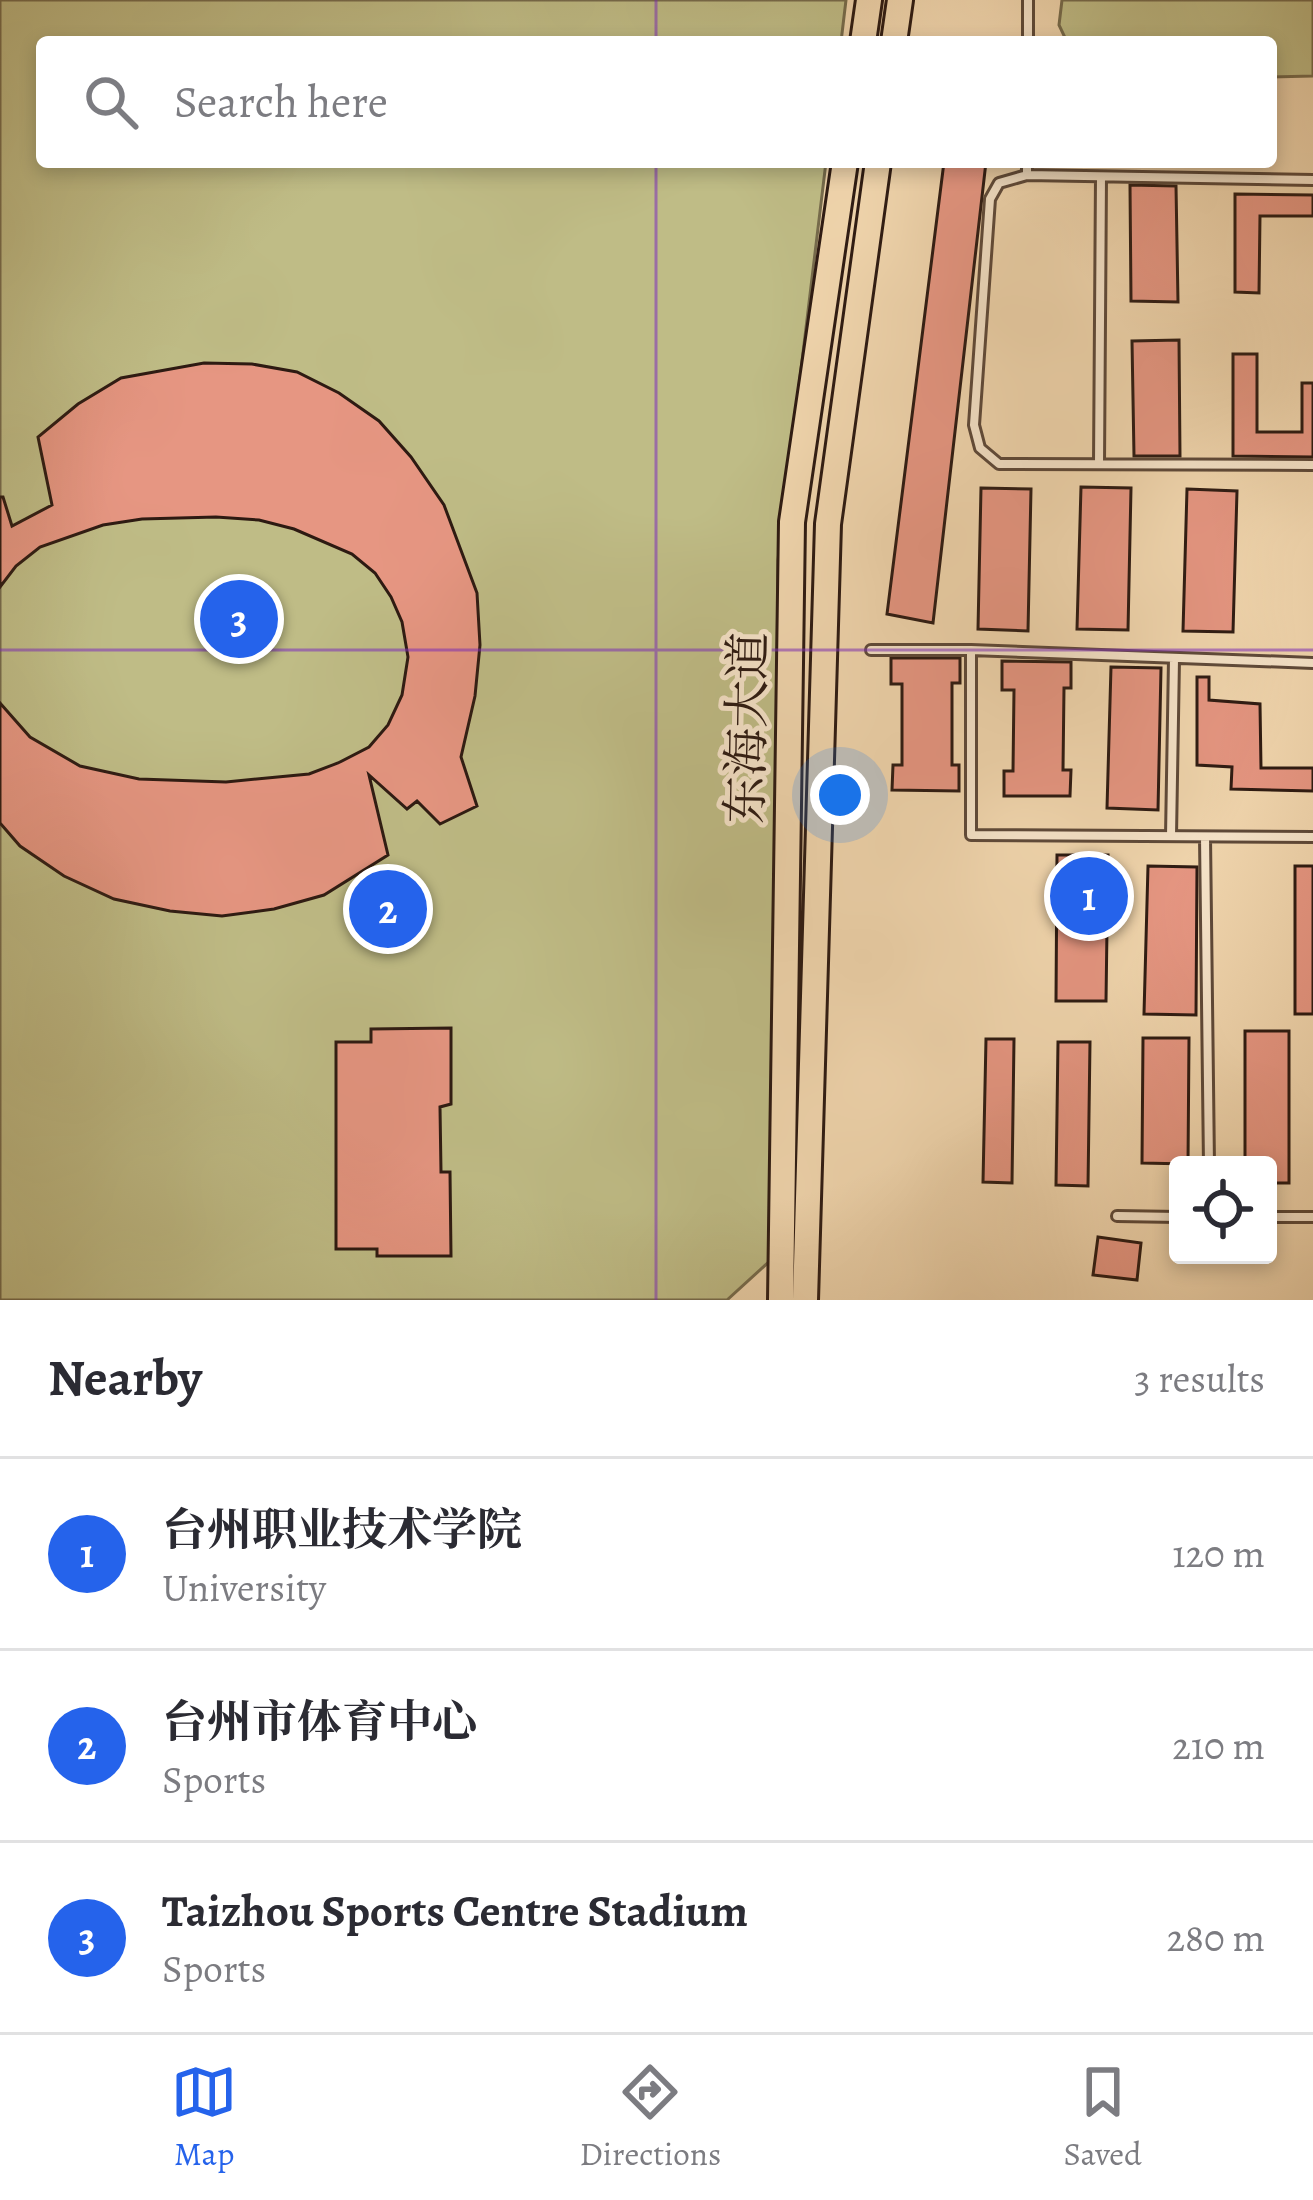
<!DOCTYPE html>
<meta charset="utf-8">
<style>
:root{--surface:#fff;--page:#f7f7f7;--text:#2b2b33;--muted:#7c7c81;--line:#e1e1e2;--accent:#2563eb}
body{margin:0;font-family:Alegreya,"Noto Serif SC",serif;background:var(--page);color:var(--text)}
.controls{position:absolute;right:36px;bottom:36px;display:grid;overflow:hidden;border-radius:12px;box-shadow:0 6px 18px #0003}
.controls button{width:108px;height:108px;display:grid;place-items:center;padding:0;border:0;border-bottom:3px solid var(--line);background:var(--surface);color:var(--text);font:60px sans-serif}
.you{position:absolute;left:840px;top:795px;width:42px;height:42px;margin:-30px;border:9px solid #fff;border-radius:50%;background:#1a73e8;box-shadow:0 0 0 18px #1a73e833}
.badge{display:grid;place-items:center;width:78px;height:78px;border-radius:50%;background:var(--accent);color:#fff;font-size:39px;font-weight:700}
.pin{position:absolute;translate:-50% -50%;border:6px solid #fff;box-shadow:0 3px 12px #0006}
.list{margin:0;padding:0;list-style:none}
h2{display:flex;justify-content:space-between;align-items:center;height:156px;margin:0;padding:0 48px;font-size:51px}
h2 small{font-size:39px;font-weight:400;color:var(--muted)}
.list li{display:grid;grid-template-columns:78px 1fr auto;gap:36px;align-items:center;box-sizing:border-box;height:192px;padding:0 48px;border-top:3px solid var(--line)}
.list b{display:block;font-size:45px;white-space:nowrap}
.list p{margin:0;font-size:39px;white-space:nowrap;color:var(--muted)}
.list em{font-size:39px;font-style:normal;color:var(--muted)}
.icon{flex:none;width:66px;height:66px;fill:none;stroke:currentColor;stroke-width:2;stroke-linecap:round;stroke-linejoin:round}
.map{position:relative;flex:none;width:1313px;height:1300px;overflow:hidden}
.search{position:absolute;background:var(--surface);box-shadow:0 6px 18px #0003;left:36px;right:36px;top:36px;height:132px;display:flex;align-items:center;gap:30px;box-sizing:border-box;padding:0 42px;border-radius:12px;color:var(--muted);font-size:45px}
.sheet{height:732px;background:var(--surface)}
nav{display:flex;justify-content:space-around;align-items:center;box-sizing:border-box;height:168px;border-top:3px solid var(--line);background:var(--surface);font-size:33px;color:var(--muted)}
nav a{display:grid;justify-items:center;gap:6px}
nav .on{color:var(--accent)}
.map>svg:first-child{display:block}
.green{fill:#bfbc86;stroke:#766b4c;stroke-width:3}
.building{fill:#e69682;stroke:#2d1a12;stroke-width:3}
.lines{fill:none;stroke-linecap:round;stroke-linejoin:round}
.service-casing{stroke:#5e4939;stroke-width:14}
.primary-casing{stroke:#2d1a12;stroke-width:30}
.service{stroke:#f6e4ca;stroke-width:8}
.primary{stroke:#f1d6ae;stroke-width:24}
.grid{fill:none;stroke:#7b2cbf;stroke-width:3;stroke-opacity:0.55}
.labels{text-anchor:middle;dominant-baseline:central;stroke-width:10;stroke-linejoin:round;paint-order:stroke}
.street-label{font-size:48px;fill:#2d1a12;stroke:#f6e4ca}
</style>
<div class="map">
<svg width="1313" height="1300" viewBox="0 0 1313 1300">
<rect width="100%" height="100%" fill="#f1d6ae"/>
<filter id="stains"><feTurbulence type="fractalNoise" baseFrequency=".00167" numOctaves="4"/><feColorMatrix values="0 0 0 0 .2 0 0 0 0 .09 0 0 0 0 .02 0 0 0 .5 -.17"/></filter>
<radialGradient id="worn" r=".72"><stop offset=".6" stop-color="#630" stop-opacity="0"/><stop offset="1" stop-color="#630" stop-opacity=".3"/></radialGradient>
<path class="green" d="M0,0H846L841,42H42V162H826L778,560L772,1259L727,1300H0Z
M1062,0H1313V76L1271,77V42H1067L1059,25Z"/>
<path class="building" d="M944,162H986L933,623L887,614Z
M1130,185L1176,186L1178,302L1131,301Z
M1235,194L1313,195V216H1260L1259,293L1235,292Z
M1179,340L1180,456H1134L1132,341Z
M1233,354H1257V432H1302V383H1313V457L1233,456Z
M204,363L252,364L297,372L339,393L379,421L411,457L444,505L477,593L480,645L475,696L461,757L477,806L440,824L417,801L407,809L369,775L388,855L324,895L274,909L222,916L170,911L114,899L64,876L20,846L0,823V703L30,737L80,766L139,779L226,782L309,774L338,763L369,747L388,725L402,695L408,657L402,622L391,597L375,573L352,554L294,529L259,520L216,517L142,519L103,525L40,547L16,566L0,587V497H3L12,526L52,505L38,437L78,404L121,378Z
M1081,487L1131,488L1128,630L1077,629Z
M981,488L1031,489L1028,631L978,629Z
M1187,489L1237,491L1233,632L1183,631Z
M891,658H960V683H952V765H959V791L892,790L893,765H902V684H891Z
M1002,661L1071,662V688H1064L1063,770H1071L1070,796H1004V771H1013L1014,690H1002Z
M1111,667L1161,668L1158,810L1107,808Z
M1197,677H1209V700L1260,704L1261,768H1313V791L1231,789L1232,767L1197,765Z
M1057,855H1108L1106,1001H1056Z
M1148,866L1197,867L1196,1015L1144,1014Z
M1295,866H1313V1014H1295Z
M451,1028V1104L440,1107L441,1172H450L451,1256H377V1249H336V1042H371V1029Z
M1245,1031H1289V1183H1268V1165H1245Z
M1143,1038H1189L1188,1164L1142,1163Z
M986,1039H1014L1012,1183L983,1182Z
M1058,1042H1090L1088,1186L1056,1185Z
M1098,1237L1141,1243L1137,1280L1093,1275Z"/>
<g class="lines">
<defs>
<path id="service" d="M1028,42V0
M1027,175V162
M1313,180L1027,175L999,183L990,199L974,425L980,448L999,464L1313,465
M1099,464L1101,177
M871,650H971L1313,663
M971,650V835L1313,837
M1171,836L1174,659
M1205,837L1209,1165
M1117,1216L1178,1217
M1268,1217H1313"/>
<path id="primary" d="M863,42L869,0
M894,42L900,0
M781,1300L792,522L845,162
M805,1300L828,524L878,162"/>
</defs>
<use href="#service" class="service-casing"/>
<use href="#primary" class="primary-casing"/>
<use href="#service" class="service"/>
<use href="#primary" class="primary"/>
</g>
<path class="grid" d="M656,0V42M656,162V1300M0,650H1313"/>
<g class="labels">
<g class="street-label">
<text transform="translate(747 728) rotate(-89)">东海大道</text>
</g>
</g>
<rect width="100%" height="100%" filter="url(#stains)"/>
<rect width="100%" height="100%" fill="url(#worn)"/>
</svg>
<div class="controls">
<button><svg class="icon" aria-label="locate" viewBox="0 0 24 24"><circle cx="12" cy="12" r="6"/><path d="M12 2v4M12 18v4M2 12h4M18 12h4"/></svg></button>
</div>
<div class="you"></div>
<div class="pin badge" style="left:1089px;top:896px">1</div>
<div class="pin badge" style="left:388px;top:909px">2</div>
<div class="pin badge" style="left:239px;top:619px">3</div>
<div class="search"><svg class="icon" aria-label="search" viewBox="0 0 24 24"><circle cx="10" cy="10" r="6"/><path d="M15 15l6 6"/></svg>Search here</div>
</div>
<section class="sheet">
<h2>Nearby<small>3 results</small></h2>
<ul class="list">
<li><span class="badge">1</span><div><b>台州职业技术学院</b><p>University</p></div><em>120 m</em></li>
<li><span class="badge">2</span><div><b>台州市体育中心</b><p>Sports</p></div><em>210 m</em></li>
<li><span class="badge">3</span><div><b>Taizhou Sports Centre Stadium</b><p>Sports</p></div><em>280 m</em></li>
</ul>
</section>
<nav>
<a class="on"><svg class="icon" aria-label="map" viewBox="0 0 24 24"><path d="M3 6l6-2 6 2 6-2v14l-6 2-6-2-6 2zM9 4v14M15 6v14"/></svg>Map</a>
<a><svg class="icon" aria-label="directions" viewBox="0 0 24 24"><path d="M12 3l9 9-9 9-9-9zM9 14v-3h6M13 9l2 2-2 2"/></svg>Directions</a>
<a><svg class="icon" aria-label="saved" viewBox="0 0 24 24"><path d="M7 4h10v16l-5-4-5 4z"/></svg>Saved</a>
</nav>
